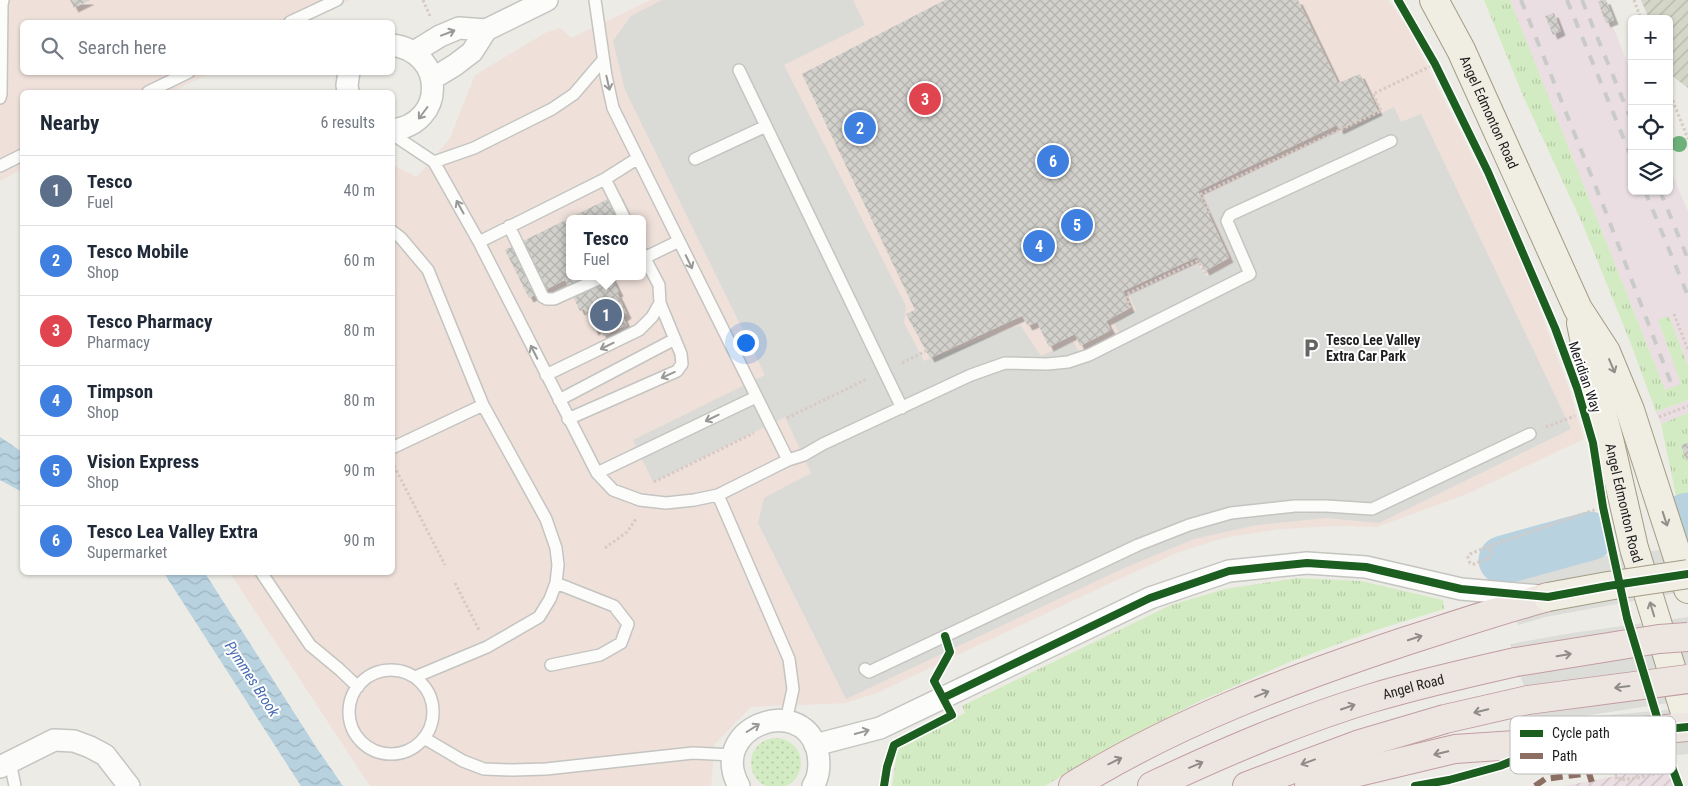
<!DOCTYPE html>
<meta charset="utf-8">
<style>
:root{--surface:#fff;--page:#f6f6f7;--text:#1f2937;--muted:#747a83;--line:#e0e1e3;--accent:#656563}
body{margin:0;font-family:"Roboto Condensed",sans-serif;background:var(--page);color:var(--text)}
.controls{position:absolute;right:15px;top:15px;display:grid;overflow:hidden;border-radius:8px;box-shadow:0 1px 4px #0004}
.controls button{width:45px;height:45px;display:grid;place-items:center;padding:0;border:0;border-bottom:1px solid var(--line);background:var(--surface);color:var(--text);font:25px sans-serif}
.you{position:absolute;left:745px;top:342px;width:18px;height:18px;margin:-12px;border:4px solid #fff;border-radius:50%;background:#1a73e8;box-shadow:0 0 0 8px #1a73e833}
.badge{display:grid;place-items:center;width:32px;height:32px;border-radius:50%;background:var(--accent);color:#fff;font-size:16px;font-weight:700}
.pin{position:absolute;translate:-50% -50%;border:2px solid #fff;box-shadow:0 1px 5px #0006}
.popup{position:absolute;left:566px;top:215px;width:80px;height:65px;box-sizing:border-box;display:grid;place-content:center;border-radius:8px;background:var(--surface);filter:drop-shadow(0 1px 4px #0005);font-size:16px;white-space:nowrap;color:var(--muted)}
.popup b{font-size:19px;color:var(--text)}
.popup::after{content:'';position:absolute;left:50%;top:100%;margin-left:-10px;border:10px solid transparent;border-top-color:var(--surface)}
.list{margin:0;padding:0;list-style:none}
h2{display:flex;justify-content:space-between;align-items:center;height:65px;margin:0;padding:0 20px;font-size:21px}
h2 small{font-size:16px;font-weight:400;color:var(--muted)}
.list li{display:grid;grid-template-columns:32px 1fr auto;gap:15px;align-items:center;box-sizing:border-box;height:70px;padding:0 20px;border-top:1px solid var(--line)}
.list b{display:block;font-size:19px;white-space:nowrap}
.list p{margin:0;font-size:16px;white-space:nowrap;color:var(--muted)}
.list em{font-size:16px;font-style:normal;color:var(--muted)}
.icon{flex:none;width:28px;height:28px;fill:none;stroke:currentColor;stroke-width:2;stroke-linecap:round;stroke-linejoin:round}
.map{position:relative;flex:none;width:1688px;height:786px;overflow:hidden}
.search{position:absolute;background:var(--surface);box-shadow:0 1px 4px #0004;left:20px;top:20px;width:375px;height:55px;display:flex;align-items:center;gap:12px;box-sizing:border-box;padding:0 18px;border-radius:8px;color:var(--muted);font-size:19px}
.panel{position:absolute;background:var(--surface);box-shadow:0 1px 4px #0004;left:20px;top:90px;width:375px;height:485px;border-radius:8px}
.map>svg:first-child{display:block}
.commercial{fill:#efe0da;fill-rule:evenodd}
.industrial{fill:url(#industrial-furrows)}
.railway{fill:#eadee3}
.construction{fill:url(#construction-furrows)}
.grass{fill:url(#grass-tufts)}
.garden{fill:url(#garden-dots)}
.parking{fill:#dadad7}
.water{fill:url(#water-waves)}
.pier{fill:#dcdcd9}
.lines{fill:none;stroke-linecap:round;stroke-linejoin:round}
.river{stroke:#b8d2e0;stroke-width:49}
.building{fill:url(#building-cross-hatch);filter:url(#shadow)}
.service-casing{stroke:#c4c4c1;stroke-width:14}
.minor-casing{stroke:#c4c4c1;stroke-width:24}
.primary-casing{stroke:#a29c82;stroke-width:30}
.trunk-casing{stroke:#c29ca1;stroke-width:30}
.path{stroke:#d7cac4;stroke-width:3;stroke-dasharray:2.5 2.5;stroke-linecap:butt}
.service{stroke:#fcfcfb;stroke-width:11}
.minor{stroke:#fcfcfb;stroke-width:21}
.primary{stroke:#f0ede3;stroke-width:28}
.trunk{stroke:#ede6e0;stroke-width:28}
.rail{stroke:#cacac9;stroke-width:4;stroke-dasharray:10 10;stroke-linecap:butt}
.primary-bridge-casing{stroke:#a29c82;stroke-width:30;stroke-linecap:butt}
.trunk-bridge-casing{stroke:#c29ca1;stroke-width:30;stroke-linecap:butt}
.path-bridge{stroke:#d7cac4;stroke-width:3;stroke-dasharray:2.5 2.5;stroke-linecap:butt}
.primary-bridge{stroke:#f0ede3;stroke-width:28}
.trunk-bridge{stroke:#ede6e0;stroke-width:28}
.quiet{stroke:#8d6e63;stroke-width:6;stroke-dasharray:12 6;stroke-linecap:butt}
.cycleway-casing{stroke:#fff;stroke-width:11}
.cycleway{stroke:#1b5e20;stroke-width:8}
.tree{fill:#6eb07a}
.oneway{stroke:#989897}
.oneway2{stroke:#918f8a}
.oneway3{stroke:#8f8c88}
.labels{text-anchor:middle;dominant-baseline:central;stroke-width:4;stroke-linejoin:round;paint-order:stroke}
.street-label{font-size:14px;fill:#1d1d1d;stroke:#fff}
.poi-label{font-size:14px;font-weight:bold;fill:#1d1d1d;stroke:#fff;text-anchor:start}
.water-label{font-size:15px;font-style:italic;fill:#466bb0;stroke:#fff}
.key{fill:#fff;stroke:#bbb;stroke-width:1}
.key-label{font-size:14px;fill:#1d1d1d}
</style>
<div class="map">
<svg width="1688" height="786" viewBox="0 0 1688 786">
<defs>
<pattern id="industrial-furrows" width="10" height="10" patternUnits="userSpaceOnUse" patternTransform="scale(1.25)"><rect width="10" height="10" fill="#eadee3"/><path d="M-1 1l2-2M0 10L10 0M9 11l2-2" fill="none" stroke="#c8bec2"/></pattern>
<pattern id="construction-furrows" width="10" height="10" patternUnits="userSpaceOnUse" patternTransform="scale(1.25)"><rect width="10" height="10" fill="#d4d6c7"/><path d="M-1 1l2-2M0 10L10 0M9 11l2-2" fill="none" stroke="#b6b7aa"/></pattern>
<pattern id="grass-tufts" width="24" height="20" patternUnits="userSpaceOnUse" patternTransform="scale(1.25)"><rect width="24" height="20" fill="#d3ebc2"/><path d="M3 7l-1-3M5 7V3M7 7l1-3M15 17l-1-3M17 17v-4M19 17l1-3" fill="none" stroke="#b5c9a6"/></pattern>
<pattern id="garden-dots" width="8" height="8" patternUnits="userSpaceOnUse" patternTransform="scale(1.25)"><rect width="8" height="8" fill="#d3ebc2"/><path d="M2 2h.1M6 6h.1" fill="none" stroke="#b5c9a6" stroke-width="1.8" stroke-linecap="round"/></pattern>
<pattern id="water-waves" width="16" height="10" patternUnits="userSpaceOnUse" patternTransform="scale(1.25)"><rect width="16" height="10" fill="#b8d2e0"/><path d="M0 5q4-4 8 0t8 0" fill="none" stroke="#9eb4c0"/></pattern>
<pattern id="building-cross-hatch" width="8" height="8" patternUnits="userSpaceOnUse" patternTransform="scale(1.25)"><rect width="8" height="8" fill="#d3d1cc"/><path d="M0 0l8 8M0 8l8-8" fill="none" stroke="#b5b3af"/></pattern>
<filter id="shadow"><feDropShadow dx="4.5" dy="4.5" stdDeviation="0" flood-color="#0004"/></filter>
</defs>
<rect width="100%" height="100%" fill="#ecebe5"/>
<path class="commercial" d="M0,0H350L307,22H22V72L210,73L172,92H22V169L0,181Z
M651,0H1388L1406,24L1512,234L1569,389L1584,439L1467,494L1377,527L1337,526L1280,529L1224,538L1179,552L1119,579L879,692L846,703L751,707L715,744L711,786H370L230,573L392,572L393,165L417,177L450,138L475,75L545,33L560,28L571,38ZM570,219H642V276H570Z"/>
<path class="industrial" d="M1668,766L1676,786H1564Z"/>
<path class="railway" d="M1510,0H1606L1614,20L1611,22L1632,74V191H1669V166L1688,212V366L1669,316L1658,321L1682,385L1665,390Z
M1688,400V413L1661,424L1656,412Z"/>
<path class="construction" d="M1641,0H1688V88L1671,75L1669,71V19H1649Z"/>
<path class="grass" d="M1484,0H1510L1665,390L1681,384L1658,320L1669,316L1688,366V400L1656,412L1631,344L1583,225L1524,98Z
M1688,413V501L1678,505L1661,424Z
M1297,578L1361,581L1443,600L1444,609L1376,630L1292,661L1200,701L1099,753L1045,786H892L897,753L901,744L965,713L962,706L1171,605L1225,589Z"/>
<path class="garden" d="M751 763a25 25 0 1 1 50 0a25 25 0 1 1-50 0Z"/>
<path class="parking" d="M662,0H853L865,25L784,65L906,306L904,323L924,361L1020,325L1041,356L1073,342L1080,353L1119,333L1114,323L1136,310L1129,295L1197,264L1206,276L1234,263L1203,196L1337,132H1342L1394,107L1401,122L1421,114L1571,429L1379,523L1326,518L1257,525L1194,539L1122,569L846,699L758,523L764,498L811,473L785,417L653,482L633,440L765,375L625,90L613,41L631,16Z"/>
<path class="water" d="M0,437L22,452V492L0,480Z
M164,573H205L316,747L343,786H301Z"/>
<path class="pier" d="M1688,547V591L1545,617L1518,625L1494,568Z
M1688,617V700L1564,719L1688,708V754L1566,766L1553,721L1536,723L1510,644L1572,633Z"/>
<g class="lines">
<path class="river" d="M1683,519L1688,517
M1503,560L1590,536"/>
</g>
<path class="building" d="M70,0H90L74,8Z
M945,0H1298L1338,83L1360,74L1378,111L1339,130L1337,125L1198,191L1229,258L1205,271L1197,257L1123,291L1130,308L1106,321L1111,330L1080,346L1075,334L1049,347L1037,322L1028,326L1022,316L930,358L906,314L915,310L802,74Z
M1602,0H1606L1614,20L1606,23L1598,2Z
M1554,13L1561,31L1553,35L1545,16Z
M618,194L630,219H570V276H611L619,292L617,293L627,314L623,317L627,325L603,336L599,328L594,331L584,309L580,311L565,280L529,298L505,250Z
M1688,443V460L1686,461L1681,445Z"/>
<g class="lines">
<defs>
<path id="service" d="M595,0L606,76L613,108L788,460
M290,22L337,0
M739,70L902,408
M148,92L189,72
M0,98L1,94L2,5L3,0
M392,134L434,162L479,242L597,473L613,490L640,500L666,503L694,500L718,495L789,659L793,689L786,721
M695,159L766,126
M434,162L474,148L552,109L574,94L603,60
M0,166L22,155
M605,179L625,219
M509,226L543,297L547,299H554L605,276
M392,231L401,238L428,270L483,405L546,519L556,548L558,565L556,583L550,599L539,617L487,647L415,677
M479,242L605,179L638,158
M642,259L679,241
M546,375L639,330L652,317L660,303L659,285L642,253
M559,400L675,339
M568,419L677,371L682,364L681,354L660,303
M392,448L483,405
M597,473L756,397
M718,495L788,460L804,455L823,444L971,375L1005,363L1047,364L1068,362L1089,355L1250,274L1227,221L1230,215L1391,141
M261,572L310,645L339,669L358,687
M551,665L600,655L621,643L628,624L614,606L556,583
M865,669L869,672L1138,545L1189,525L1231,513L1295,506H1326L1372,509L1530,434
M349 712a42 42 0 1 1 84 0a42 42 0 1 1-84 0Z
M424,738L463,761L484,769L512,770L546,769L693,753L733,755
M10,762L15,786"/>
<path id="minor" d="M392,45C446,52 446,124 392,130
M414,52L440,36L459,28L486,30L547,0
M432,79L455,65L472,52L486,30
M348,92L347,85L349,72
M815,745L880,728L1150,598L1229,571L1307,563L1366,567L1461,589L1540,596
M0,767L54,740L74,741L90,747L105,755L129,786
M739,786C707,729 799,692 817,749C820,762 820,775 813,786"/>
<g id="primary">
<path id="s1" d="M1434,0L1461,50L1578,309L1606,352L1630,410L1688,589"/>
<path id="s2" d="M1581,323L1589,363L1610,443L1634,548L1688,722"/>
</g>
<g id="trunk">
<path d="M1073,786C1176,722 1292,679 1406,641C1453,626 1500,610 1548,597"/>
<path id="s3" d="M1152,786C1223,753 1296,721 1372,698C1419,684 1467,673 1516,662"/>
<path d="M1247,786L1357,745L1445,719L1528,700"/>
<path d="M1309,786L1354,773L1455,749L1559,742L1610,734L1688,727"/>
</g>
</defs>
<use href="#service" class="service-casing"/>
<use href="#minor" class="minor-casing"/>
<use href="#primary" class="primary-casing"/>
<use href="#trunk" class="trunk-casing"/>
<path class="path" d="M423,0L430,16
M1634,0L1641,19
M1669,91L1688,139
M1210,213L1201,194L1381,111L1373,94L1435,64
M1130,308L1127,294L1197,261L1206,273
M1674,314L1688,350
M902,363L926,351
M1659,417L1688,406
M787,418L867,379
M1546,427L1575,416
M394,466L445,565
M654,482L754,433
M605,548L627,532L636,519
M1489,558L1474,564L1470,563L1468,557L1470,554L1484,548L1597,509
M455,583L479,630
M1622,779L1638,778L1643,774L1642,768C1636,763 1622,764 1616,770V775L1621,780L1638,778L1673,770"/>
<use href="#service" class="service"/>
<use href="#minor" class="minor"/>
<use href="#primary" class="primary"/>
<use href="#trunk" class="trunk"/>
<path class="rail" d="M1521,0L1605,210L1671,383
M1567,0L1632,159
M1582,0L1632,122
M1645,191L1688,296
M1660,191L1688,259"/>
<defs>
<path id="primary-bridge" d="M1548,597L1608,586L1688,574"/>
<path id="trunk-bridge" d="M1516,662L1659,639L1688,637
M1528,700L1688,679"/>
</defs>
<use href="#primary-bridge" class="primary-bridge-casing"/>
<use href="#trunk-bridge" class="trunk-bridge-casing"/>
<path class="path-bridge" d="M1484,548L1489,549L1492,554L1489,558
M1614,762L1615,776L1618,780L1622,779"/>
<use href="#primary-bridge" class="primary-bridge"/>
<use href="#trunk-bridge" class="trunk-bridge"/>
<path class="quiet" d="M1535,786L1545,779L1589,773L1593,786"/>
<defs>
<path id="cycleway" d="M1398,0L1435,64L1488,172L1555,328L1577,388L1593,443L1603,507L1627,618L1673,770L1679,786
M943,698L1150,598L1229,571L1307,563L1366,567L1461,589L1548,597L1608,586L1688,574
M884,786L887,767L894,745L952,715L934,681L950,652L945,636
M1415,786L1449,780L1500,766L1559,742L1610,734L1688,727"/>
</defs>
<use href="#cycleway" class="cycleway-casing"/>
<use href="#cycleway" class="cycleway"/>
</g>
<circle class="tree" cx="1679" cy="144" r="8"/>
<defs><path id="oneway-shaft" d="M-6 0H5M1.5-3L5.5 0L1.5 3" fill="none" stroke-width="1.6" stroke-linecap="round" stroke-linejoin="round" transform="scale(1.25)"/></defs>
<g class="oneway">
<use href="#oneway-shaft" transform="translate(448 33) rotate(-21)"/>
<use href="#oneway-shaft" transform="translate(608 83) rotate(77)"/>
<use href="#oneway-shaft" transform="translate(423 113) rotate(127)"/>
<use href="#oneway-shaft" transform="translate(460 207) rotate(-119)"/>
<use href="#oneway-shaft" transform="translate(689 262) rotate(64)"/>
<use href="#oneway-shaft" transform="translate(607 346) rotate(154)"/>
<use href="#oneway-shaft" transform="translate(534 352) rotate(-117)"/>
<use href="#oneway-shaft" transform="translate(668 375) rotate(156)"/>
<use href="#oneway-shaft" transform="translate(712 418) rotate(154)"/>
<use href="#oneway-shaft" transform="translate(753 728) rotate(-32)"/>
<use href="#oneway-shaft" transform="translate(862 732) rotate(-15)"/>
</g>
<g class="oneway2">
<use href="#oneway-shaft" transform="translate(1612 366) rotate(67)"/>
<use href="#oneway-shaft" transform="translate(1665 519) rotate(72)"/>
<use href="#oneway-shaft" transform="translate(1652 609) rotate(-107)"/>
</g>
<g class="oneway3">
<use href="#oneway-shaft" transform="translate(1415 638) rotate(-18)"/>
<use href="#oneway-shaft" transform="translate(1564 655) rotate(-9)"/>
<use href="#oneway-shaft" transform="translate(1622 687) rotate(173)"/>
<use href="#oneway-shaft" transform="translate(1262 694) rotate(-22)"/>
<use href="#oneway-shaft" transform="translate(1348 707) rotate(-19)"/>
<use href="#oneway-shaft" transform="translate(1481 711) rotate(167)"/>
<use href="#oneway-shaft" transform="translate(1441 753) rotate(167)"/>
<use href="#oneway-shaft" transform="translate(1115 761) rotate(-26)"/>
<use href="#oneway-shaft" transform="translate(1308 762) rotate(160)"/>
<use href="#oneway-shaft" transform="translate(1196 765) rotate(-23)"/>
</g>
<defs>
<symbol id="parking-bare" viewBox="-9 -9 18 18"><path d="M-3.5-5.5H1a3.5 3.5 0 0 1 0 7H-1V5.5H-3.5ZM-1-3.4V-.6H.8a1.4 1.4 0 0 0 0-2.8Z" fill="#656563" stroke="#fff" stroke-width="2.5" paint-order="stroke"/></symbol>
</defs>
<g fill-rule="evenodd">
<use href="#parking-bare" x="1297" y="334" width="28" height="28"/>
</g>
<g class="labels">
<g class="street-label">
<text stroke="none"><textPath href="#s1" startOffset="125">Angel Edmonton Road</textPath></text>
<text transform="translate(1585 377) rotate(71)">Meridian Way</text>
<text stroke="none"><textPath href="#s2" startOffset="185">Angel Edmonton Road</textPath></text>
<text stroke="none"><textPath href="#s3" startOffset="280">Angel Road</textPath></text>
</g>
<g class="poi-label">
<text x="1326" y="340">Tesco Lee Valley<tspan x="1326" dy="16">Extra Car Park</tspan></text>
</g>
<g class="water-label">
<text transform="translate(252 679) rotate(57)">Pymmes Brook</text>
</g>
</g>
<rect x="1510" y="716" width="166" height="58" rx="8" class="key"/>
<rect x="1520" y="730" width="23" height="7" fill="#1b5e20"/>
<rect x="1520" y="753" width="23" height="6" fill="#8d6e63"/>
<g class="key-label">
<text x="1552" y="738">Cycle path</text>
<text x="1552" y="761">Path</text>
</g>
</svg>
<div class="controls">
<button>+</button>
<button>−</button>
<button><svg class="icon" aria-label="locate" viewBox="0 0 24 24"><circle cx="12" cy="12" r="6"/><path d="M12 2v4M12 18v4M2 12h4M18 12h4"/></svg></button>
<button><svg class="icon" aria-label="layers" viewBox="0 0 24 24"><path d="M12 4l9 5-9 5-9-5zM3 14l9 5 9-5"/></svg></button>
</div>
<div class="you"></div>
<div class="pin badge" style="left:606px;top:315px;background:#5c6f8a">1</div>
<div class="popup"><b>Tesco</b>Fuel</div>
<div class="pin badge" style="left:860px;top:128px;background:#3f7fe0">2</div>
<div class="pin badge" style="left:925px;top:99px;background:#e0444e">3</div>
<div class="pin badge" style="left:1039px;top:246px;background:#3f7fe0">4</div>
<div class="pin badge" style="left:1077px;top:225px;background:#3f7fe0">5</div>
<div class="pin badge" style="left:1053px;top:161px;background:#3f7fe0">6</div>
<div class="search"><svg class="icon" aria-label="search" viewBox="0 0 24 24"><circle cx="10" cy="10" r="6"/><path d="M15 15l6 6"/></svg>Search here</div>
<section class="panel">
<h2>Nearby<small>6 results</small></h2>
<ul class="list">
<li><span class="badge" style="background:#5c6f8a">1</span><div><b>Tesco</b><p>Fuel</p></div><em>40 m</em></li>
<li><span class="badge" style="background:#3f7fe0">2</span><div><b>Tesco Mobile</b><p>Shop</p></div><em>60 m</em></li>
<li><span class="badge" style="background:#e0444e">3</span><div><b>Tesco Pharmacy</b><p>Pharmacy</p></div><em>80 m</em></li>
<li><span class="badge" style="background:#3f7fe0">4</span><div><b>Timpson</b><p>Shop</p></div><em>80 m</em></li>
<li><span class="badge" style="background:#3f7fe0">5</span><div><b>Vision Express</b><p>Shop</p></div><em>90 m</em></li>
<li><span class="badge" style="background:#3f7fe0">6</span><div><b>Tesco Lea Valley Extra</b><p>Supermarket</p></div><em>90 m</em></li>
</ul>
</section>
</div>
